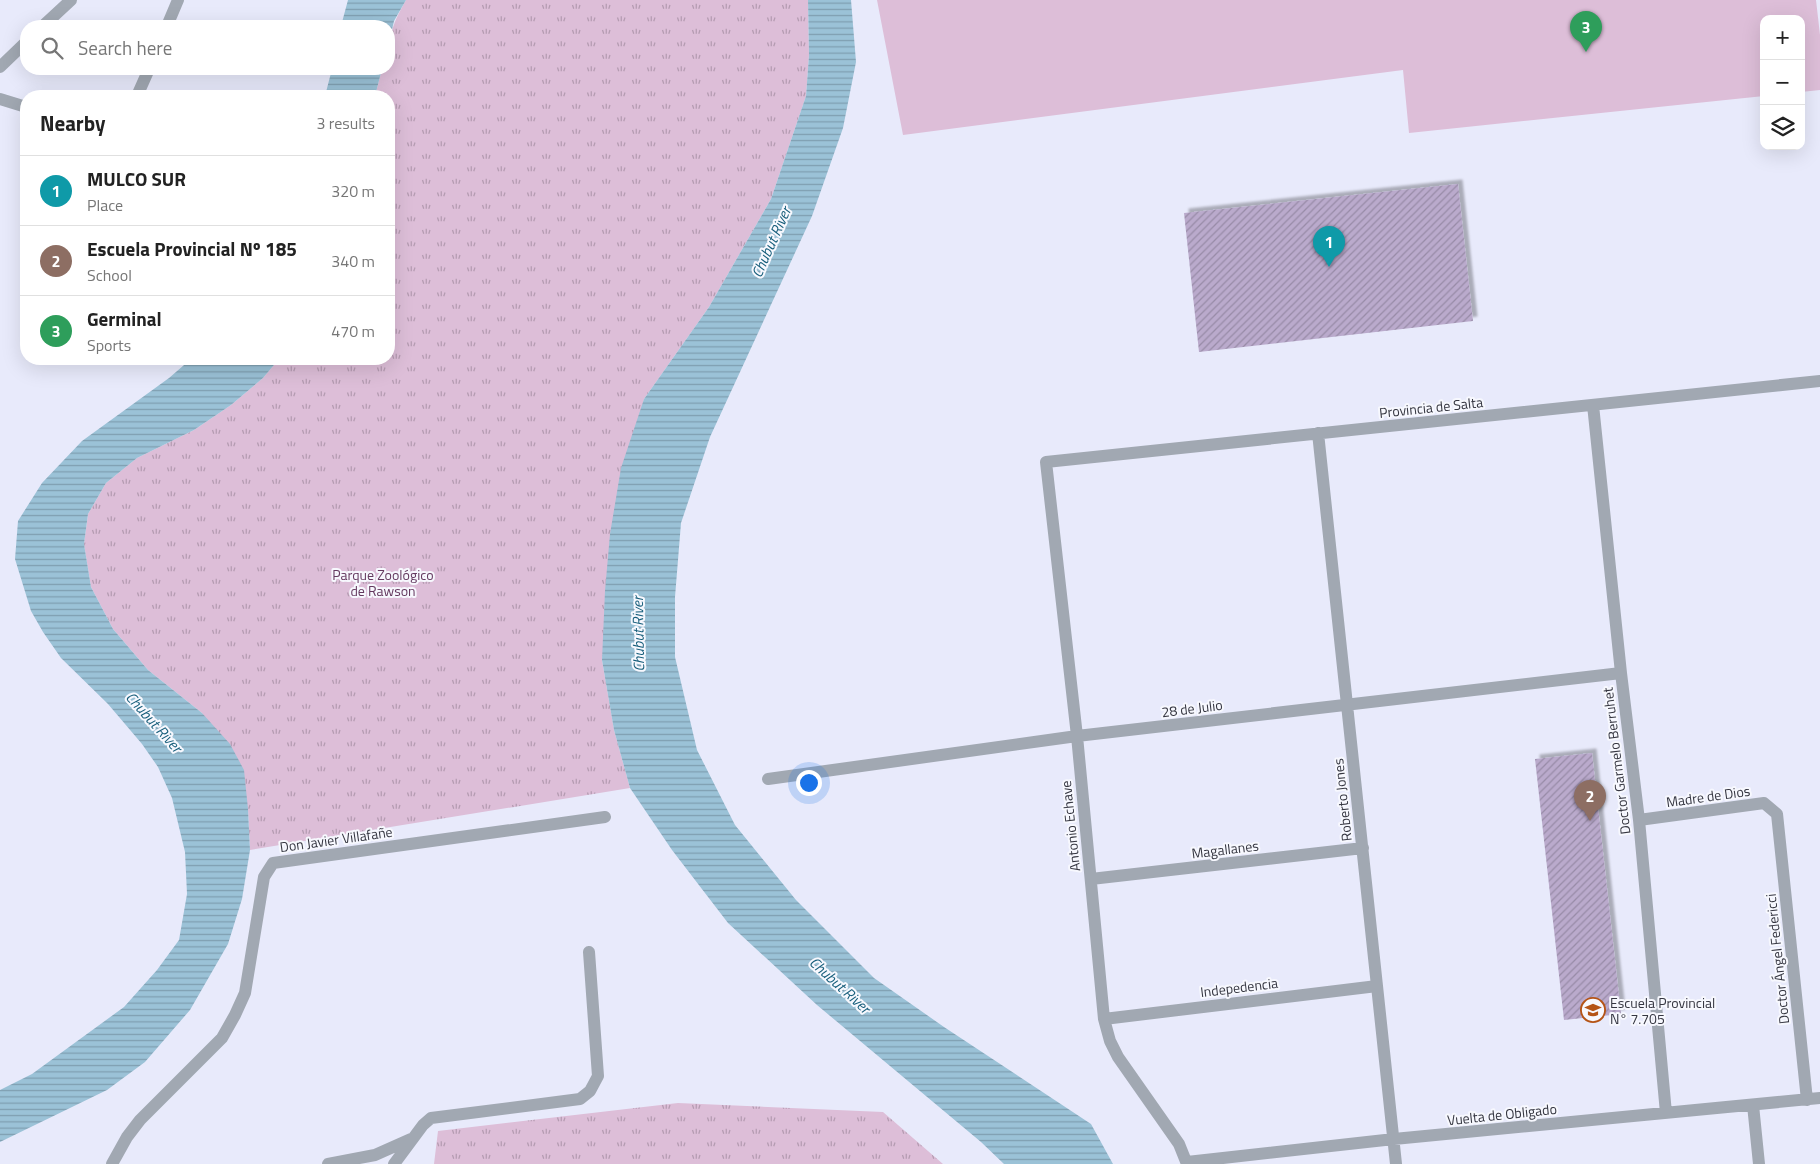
<!DOCTYPE html>
<meta charset="utf-8">
<style>
:root{--surface:#fff;--page:#f6f6f6;--text:#222;--muted:#767676;--line:#e0e0e0;--accent:#2563eb}
body{margin:0;font-family:"Titillium Web",sans-serif;background:var(--page);color:var(--text)}
.controls{position:absolute;right:15px;top:15px;display:grid;overflow:hidden;border-radius:10px;box-shadow:0 5px 20px #0002}
.controls button{width:45px;height:45px;display:grid;place-items:center;padding:0;border:0;border-bottom:1px solid var(--line);background:var(--surface);color:var(--text);font:25px sans-serif}
.you{position:absolute;left:808px;top:782px;width:18px;height:18px;margin:-12px;border:4px solid #fff;border-radius:50%;background:#1a73e8;box-shadow:0 0 0 8px #1a73e833}
.badge{display:grid;place-items:center;width:32px;height:32px;border-radius:50%;background:var(--accent);color:#fff;font-size:16px;font-weight:700}
.pin{position:absolute;translate:-50% -41px;filter:drop-shadow(0 1px 2px #0008)}
.pin::after{content:'';position:absolute;top:26px;width:18px;height:15px;background:inherit;clip-path:polygon(0 0,100% 0,50% 100%)}
.list{margin:0;padding:0;list-style:none}
h2{display:flex;justify-content:space-between;align-items:center;height:65px;margin:0;padding:0 20px;font-size:21px}
h2 small{font-size:16px;font-weight:400;color:var(--muted)}
.list li{display:grid;grid-template-columns:32px 1fr auto;gap:15px;align-items:center;box-sizing:border-box;height:70px;padding:0 20px;border-top:1px solid var(--line)}
.list b{display:block;font-size:19px;white-space:nowrap}
.list p{margin:0;font-size:16px;white-space:nowrap;color:var(--muted)}
.list em{font-size:16px;font-style:normal;color:var(--muted)}
.icon{flex:none;width:28px;height:28px;fill:none;stroke:currentColor;stroke-width:2;stroke-linecap:round;stroke-linejoin:round}
.map{position:relative;flex:none;width:1820px;height:1164px;overflow:hidden}
.search{position:absolute;background:var(--surface);box-shadow:0 5px 20px #0002;left:20px;top:20px;width:375px;height:55px;display:flex;align-items:center;gap:12px;box-sizing:border-box;padding:0 18px;border-radius:20px;color:var(--muted);font-size:19px}
.panel{position:absolute;background:var(--surface);box-shadow:0 5px 20px #0002;left:20px;top:90px;width:375px;height:275px;border-radius:20px}
.map>svg:first-child{display:block}
.grass{fill:url(#grass-tufts)}
.garden{fill:#ddbed8}
.water{fill:url(#water-rules)}
.building{fill:url(#building-hatch);filter:url(#shadow)}
.lines{fill:none;stroke-linecap:round;stroke-linejoin:round}
.minor{stroke:#a1a8b2;stroke-width:12}
.labels{text-anchor:middle;dominant-baseline:central;stroke-width:4;stroke-linejoin:round;paint-order:stroke}
.street-label{font-size:14px;fill:#353641;stroke:#f7f8fe}
.park-label{font-size:14px;fill:#64395f;stroke:#f7f8fe}
.poi-label{font-size:14px;fill:#353641;stroke:#f7f8fe;text-anchor:start}
.water-label{font-size:15px;font-style:italic;fill:#175e7b;stroke:#f7f8fe}
</style>
<div class="map">
<svg width="1820" height="1164" viewBox="0 0 1820 1164">
<defs>
<pattern id="grass-tufts" width="24" height="20" patternUnits="userSpaceOnUse" patternTransform="scale(1.25)"><rect width="24" height="20" fill="#ddbed8"/><path d="M3 7l-1-3M5 7V3M7 7l1-3M15 17l-1-3M17 17v-4M19 17l1-3" fill="none" stroke="#b49bb1"/></pattern>
<pattern id="water-rules" width="6" height="5" patternUnits="userSpaceOnUse" patternTransform="scale(1.25)"><rect width="6" height="5" fill="#9bc2d7"/><path d="M0 2.5h6" fill="none" stroke="#7f9eb0"/></pattern>
<pattern id="building-hatch" width="6" height="6" patternUnits="userSpaceOnUse" patternTransform="scale(1.25)"><rect width="6" height="6" fill="#baaacc"/><path d="M-1 1l2-2M0 6l6-6M5 7l2-2" fill="none" stroke="#988ba7"/></pattern>
<filter id="shadow"><feDropShadow dx="4.5" dy="-4.5" stdDeviation="1" flood-color="#0004"/></filter>
</defs>
<rect width="100%" height="100%" fill="#e8eafb"/>
<path class="grass" d="M406,0H808L809,55L806,96L771,199L709,307L644,399L602,660L614,730L630,788L250,850L248,809L202,713L148,670L113,629L91,587L84,544L88,514L106,483L137,458L194,430L231,405L263,378L279,359H389V96H375L382,69H389C389,37 390,28 406,0Z
M678,1103L883,1112L943,1164H434L438,1131Z"/>
<path class="garden" d="M877,0H1816L1820,35V90L1801,92V19H1764V96L1409,133L1403,70L903,135Z"/>
<path class="water" d="M348,0H406L394,21L389,42V26H341Z
M808,0H851L856,62L843,128L812,216L710,437L681,523L675,597V657L697,750L735,825L796,900L874,978L944,1027L1091,1124L1113,1164H1004L981,1142L817,1005L728,923L672,850L630,788L614,730L602,660L605,591L610,534L621,468L644,399L709,307L771,199L806,96L809,55Z
M332,69H382L375,96H325Z
M191,359H279L263,378L231,405L194,430L137,458L106,483L88,514L84,544L91,587L113,629L148,670L202,713L230,744L244,770L248,809L250,850L242,899L228,944L190,1010L145,1062L107,1090L0,1142V1090L32,1074L124,1007L157,970L179,940L187,894L185,852L172,798L158,767L142,744L108,704L61,658L43,632L31,611L15,559L18,521L42,483L82,441L169,378Z"/>
<path class="building" d="M1458,184L1473,321L1199,352L1184,213Z
M1592,753L1621,1014L1564,1020L1535,759Z"/>
<g class="lines">
<path class="minor" d="M43,26L71,0
M167,26L178,0
M0,67L26,42
M137,96L149,69
M0,99L26,107
M1593,405L1621,673L1639,820L1666,1113
M1318,433L1396,1164
M768,779L1077,736L1621,673
M1639,820L1764,803L1777,814L1807,1100
M1091,879L1363,848
M1104,1019L1377,986
M1753,1105L1759,1164
M1187,1162L1394,1139L1820,1098
M112,1164L127,1137L140,1120L222,1038L235,1015L245,993L264,877L273,863L605,817
M328,1164L375,1155L411,1139
M394,1164L423,1125L431,1118L580,1099L590,1091L598,1076L589,952
M1187,1164L1179,1144L1118,1057L1110,1041L1104,1019L1077,736L1046,462L1820,381"/>
</g>
<defs>
<symbol id="school-ring" viewBox="-11 -11 22 22"><circle r="9.5" fill="#f7f8fe" stroke="#b55416" stroke-width="1.5"/><path d="M0-5L7-2L0 1L-7-2ZM-4 1L0 2.5L4 1V4Q0 6-4 4Z" fill="#b55416"/></symbol>
</defs>
<g fill-rule="evenodd">
<use href="#school-ring" x="1579" y="996" width="28" height="28"/>
</g>
<g class="labels">
<g class="street-label">
<text transform="translate(1431 407) rotate(-6)">Provincia de Salta</text>
<text transform="translate(1192 708) rotate(-7)">28 de Julio</text>
<text transform="translate(1616 761) rotate(-97)">Doctor Garmelo Berruhet</text>
<text transform="translate(1708 796) rotate(-8)">Madre de Dios</text>
<text transform="translate(1342 800) rotate(-96)">Roberto Jones</text>
<text transform="translate(1070 826) rotate(-96)">Antonio Echave</text>
<text transform="translate(336 839) rotate(-8)">Don Javier Villafañe</text>
<text transform="translate(1225 849) rotate(-7)">Magallanes</text>
<text transform="translate(1777 959) rotate(-96)">Doctor Ángel Federicci</text>
<text transform="translate(1239 987) rotate(-7)">Indepedencia</text>
<text transform="translate(1502 1114) rotate(-6)">Vuelta de Obligado</text>
</g>
<g class="park-label">
<text x="383" y="574">Parque Zoológico<tspan x="383" dy="16">de Rawson</tspan></text>
</g>
<g class="poi-label">
<text x="1610" y="1002">Escuela Provincial<tspan x="1610" dy="16">N° 7.705</tspan></text>
</g>
<g class="water-label">
<text transform="translate(771 242) rotate(-66)">Chubut River</text>
<text transform="translate(638 634) rotate(-91)">Chubut River</text>
<text transform="translate(154 722) rotate(48)">Chubut River</text>
<text transform="translate(840 985) rotate(42)">Chubut River</text>
</g>
</g>
</svg>
<div class="controls">
<button>+</button>
<button>−</button>
<button><svg class="icon" aria-label="layers" viewBox="0 0 24 24"><path d="M12 4l9 5-9 5-9-5zM3 14l9 5 9-5"/></svg></button>
</div>
<div class="you"></div>
<div class="pin badge" style="left:1329px;top:267px;background:#0f9aa8">1</div>
<div class="pin badge" style="left:1590px;top:821px;background:#8d6e63">2</div>
<div class="pin badge" style="left:1586px;top:52px;background:#2e9e5b">3</div>
<div class="search"><svg class="icon" aria-label="search" viewBox="0 0 24 24"><circle cx="10" cy="10" r="6"/><path d="M15 15l6 6"/></svg>Search here</div>
<section class="panel">
<h2>Nearby<small>3 results</small></h2>
<ul class="list">
<li><span class="badge" style="background:#0f9aa8">1</span><div><b>MULCO SUR</b><p>Place</p></div><em>320 m</em></li>
<li><span class="badge" style="background:#8d6e63">2</span><div><b>Escuela Provincial Nº 185</b><p>School</p></div><em>340 m</em></li>
<li><span class="badge" style="background:#2e9e5b">3</span><div><b>Germinal</b><p>Sports</p></div><em>470 m</em></li>
</ul>
</section>
</div>
